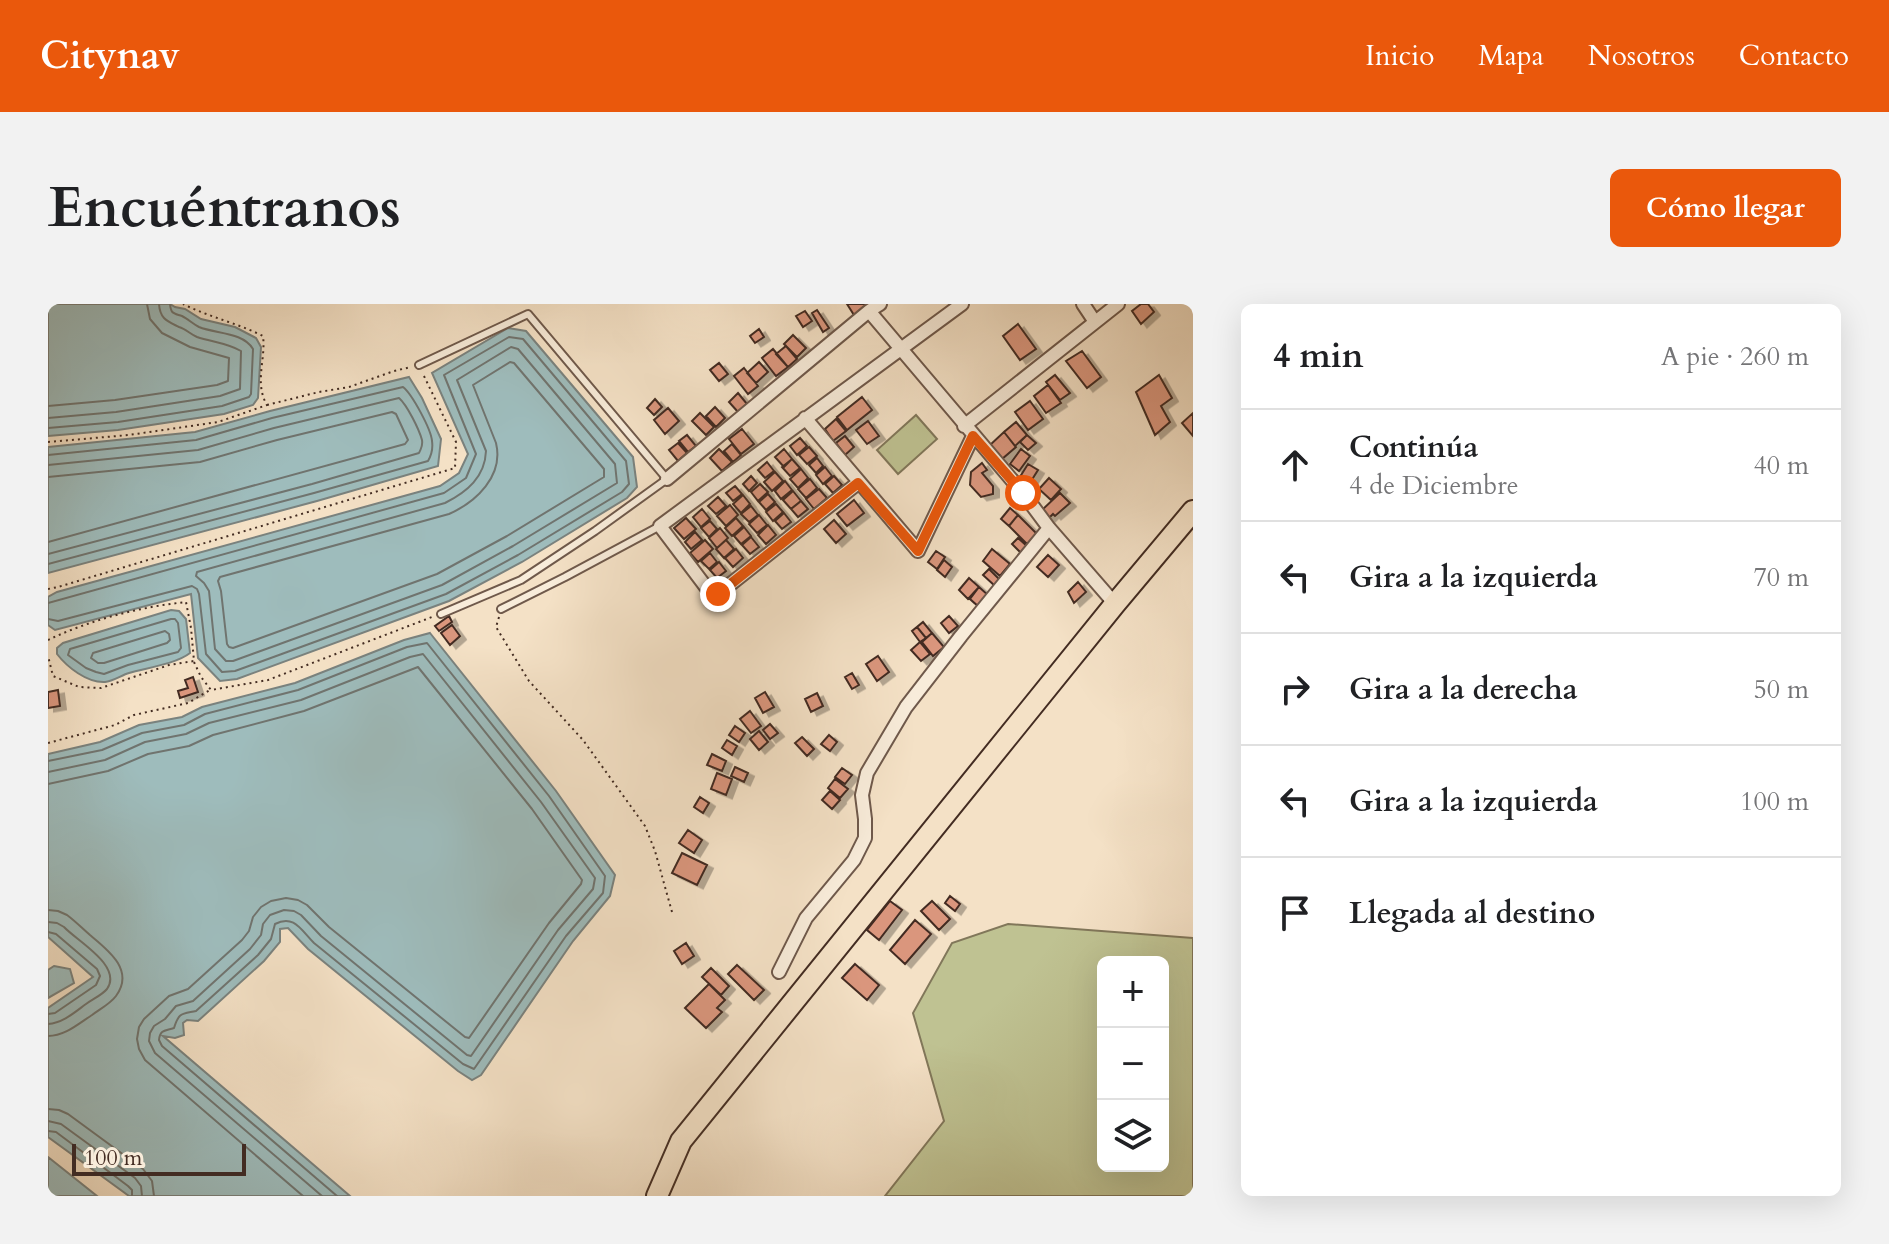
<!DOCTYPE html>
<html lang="es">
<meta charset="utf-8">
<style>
:root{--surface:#fff;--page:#f2f2f2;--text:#202124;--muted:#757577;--line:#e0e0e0;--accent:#ea580c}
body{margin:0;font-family:Cardo,serif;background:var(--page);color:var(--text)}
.controls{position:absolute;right:24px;bottom:24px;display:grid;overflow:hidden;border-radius:12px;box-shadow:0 8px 32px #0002}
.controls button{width:72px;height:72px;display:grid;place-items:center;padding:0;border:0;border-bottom:2px solid var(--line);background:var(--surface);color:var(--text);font:40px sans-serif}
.scale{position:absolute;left:24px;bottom:20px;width:174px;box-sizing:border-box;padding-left:8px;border:4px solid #432c22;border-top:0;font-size:22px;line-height:28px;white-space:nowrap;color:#432c22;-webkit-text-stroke:6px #f8ecda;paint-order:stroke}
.stop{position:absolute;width:24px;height:24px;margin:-18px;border:6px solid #ea580c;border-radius:50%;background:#fff}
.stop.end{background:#ea580c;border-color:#fff;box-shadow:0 2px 8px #0008}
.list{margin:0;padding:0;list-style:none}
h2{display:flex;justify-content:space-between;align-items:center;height:104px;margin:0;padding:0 32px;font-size:34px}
h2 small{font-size:26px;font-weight:400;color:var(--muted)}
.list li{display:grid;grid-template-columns:52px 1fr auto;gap:24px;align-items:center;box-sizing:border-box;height:112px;padding:0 32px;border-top:2px solid var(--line)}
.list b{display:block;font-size:30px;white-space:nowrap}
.list p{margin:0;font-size:26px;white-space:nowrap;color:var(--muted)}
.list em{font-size:26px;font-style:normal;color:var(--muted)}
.icon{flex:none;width:44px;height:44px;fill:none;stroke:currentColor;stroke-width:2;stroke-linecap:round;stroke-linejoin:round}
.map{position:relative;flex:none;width:1145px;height:892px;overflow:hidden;border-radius:12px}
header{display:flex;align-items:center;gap:48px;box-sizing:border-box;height:112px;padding:0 40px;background:var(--accent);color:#fff}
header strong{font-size:38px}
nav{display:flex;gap:44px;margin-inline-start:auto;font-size:28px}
.intro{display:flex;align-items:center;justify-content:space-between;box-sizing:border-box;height:192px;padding:0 48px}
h1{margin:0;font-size:56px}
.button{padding:20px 36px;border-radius:12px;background:var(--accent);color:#fff;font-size:28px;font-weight:700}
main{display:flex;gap:48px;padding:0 48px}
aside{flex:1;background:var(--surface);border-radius:12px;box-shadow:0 8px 32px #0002}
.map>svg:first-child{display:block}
.green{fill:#bfc292;stroke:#81775a;stroke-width:2;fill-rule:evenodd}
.water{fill:#9ebcbc;stroke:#7a827e;stroke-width:2}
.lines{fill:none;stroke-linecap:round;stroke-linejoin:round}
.shore{stroke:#70746f;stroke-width:2}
.building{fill:#da967d;stroke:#432c22;stroke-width:2;filter:url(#shadow)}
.lane-casing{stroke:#6f594b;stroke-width:10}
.street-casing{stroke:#6f594b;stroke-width:16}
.primary-casing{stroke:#432c22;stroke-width:24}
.path{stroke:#432c22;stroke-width:2;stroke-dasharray:2 4;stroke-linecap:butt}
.lane{stroke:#f8ecda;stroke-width:6}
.street{stroke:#f8ecda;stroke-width:12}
.primary{stroke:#f4e1c6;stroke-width:20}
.route{stroke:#ea580c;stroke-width:10}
</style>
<header>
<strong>Citynav</strong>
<nav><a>Inicio</a><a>Mapa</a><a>Nosotros</a><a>Contacto</a></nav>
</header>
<div class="intro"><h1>Encuéntranos</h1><a class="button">Cómo llegar</a></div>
<main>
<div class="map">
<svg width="1145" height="892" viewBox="0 0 1145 892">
<defs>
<filter id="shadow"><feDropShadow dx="6" dy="3.5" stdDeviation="0" flood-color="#0004"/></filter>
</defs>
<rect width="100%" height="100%" fill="#f4e1c6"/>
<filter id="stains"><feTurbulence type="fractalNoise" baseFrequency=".0025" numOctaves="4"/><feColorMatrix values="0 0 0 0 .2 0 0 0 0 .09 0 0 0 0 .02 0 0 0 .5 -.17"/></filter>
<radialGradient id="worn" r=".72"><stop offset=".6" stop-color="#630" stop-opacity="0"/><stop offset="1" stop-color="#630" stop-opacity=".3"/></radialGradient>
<path class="green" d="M868,111L889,135L850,170L829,146Z
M960,620L1145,634V892H837L896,817L865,709L904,639ZM1055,658H1115V862H1055Z"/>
<path class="water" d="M0,0H122L127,3L137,5L153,15L187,23L208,34L213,43L210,94L205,101L176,110L70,126L0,132Z
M460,24L478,27L585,153L589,183L579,194L474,258L401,297L189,375L172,377L150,354L143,290L7,326L0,321V293L9,288L392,182L411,169L420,150L384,69Z
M361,73L374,94L393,135L390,162L269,197L0,269V143L147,128L222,107Z
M123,306L131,307L138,315L142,349C128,360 98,364 81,369C74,371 65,377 57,378C39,379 19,363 9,350V344L15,339Z
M382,329L508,487L567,571L562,592L525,637L433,771L424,776L410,767L260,645L240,624L232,625V638L216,657L150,717L139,716L135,719L136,731L127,734L115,732L302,892H81L0,833V704L45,673L0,633V450L52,438L91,421L134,413L154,403L247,379L356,336Z
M6,662L22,665L26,679L0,694V666Z
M0,853L49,892H0Z"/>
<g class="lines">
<path class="shore" d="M463,43L470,45L567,160L569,179L465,242L394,281L185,357H178L167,345L161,287L156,279L148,272L149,268L397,199C419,188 437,173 438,147L409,76Z
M462,58L466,59L556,165V173L459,232L389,270L185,344L181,343L179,340L173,287L170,277L172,273L401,210C428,198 456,172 448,139L425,81Z
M0,102L67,96L169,81L180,77L181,54L142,43L114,29L102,15L99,0
M0,114L68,108L172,92L192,85L193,47C179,39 164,38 149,33C142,30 138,25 131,23C119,17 112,15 111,0
M0,124L70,118L174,102L201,93L203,90L205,45C195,28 168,30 151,23C145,20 140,15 134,12C125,9 123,10 122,0
M0,151L148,136L224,114L355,83C364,90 383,125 384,137C385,144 383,152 380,157L266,189L0,260
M0,161L150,146L226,124L351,94C359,101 371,125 374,136C375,143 373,144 371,149L264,180L0,250
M0,173L152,158L229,136L344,108L348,110L360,136L357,140L0,238
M0,299L396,189L418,174L428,150L396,71L461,33L475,35L578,157L581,180L574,188L470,251L398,290L187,367L174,368L158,350L151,290L149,285L144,282L10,317L0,315
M123,315H127L130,319L133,344L130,348L80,361L56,370L48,368L38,364L20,351L22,345Z
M117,327L121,330L122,336L119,339L56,359H50L43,354L45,349Z
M0,457L54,446L94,429L136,421L157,410L250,386L359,343L379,339L501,492L557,572L555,589L518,632L426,765L415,760L266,639C253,626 246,610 227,620L223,635L210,651L148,707C134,710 131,708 126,724C118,727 112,725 111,736L114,742L289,892
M0,468L57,456L97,438L138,430L161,419L253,396L362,353L375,350L493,498L547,574L545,585L510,626L423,752L419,751L273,632L253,611L246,607L236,606L222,611L215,620L213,631L202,645L145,697L128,702L117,715L106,722L102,729L101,737L107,749L274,892
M0,480L60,467L100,450L141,442L165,431L256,407L370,363L484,505L534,576L533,580L501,619L421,734L417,733L281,623L259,601L250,596L238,594L223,597L213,603L205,613L201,627L194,636L140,685L121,692L96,715L91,723L89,735L91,745L97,756L255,892
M0,606L10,607L19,611C27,617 34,624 42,631C60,646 87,666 68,692C62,700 52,705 44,711C30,720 17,732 0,732
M0,618L9,619L16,623C29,637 75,662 59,685C54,691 45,695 38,700C27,708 15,719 0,720
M0,628L8,630L49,665L52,672L48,681L7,709L0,710
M0,805L11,806L20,810L95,865L104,877L106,892
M0,817L13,820L87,874L93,882L94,892
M0,827L8,828L80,882L84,886V892"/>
</g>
<path class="building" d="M799,0H822L806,11Z
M1093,0H1100L1106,8L1093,20L1084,7Z
M769,6L781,24L775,28L764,9Z
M757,7L764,17L755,23L748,12Z
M970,20L988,45L972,56L955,32Z
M711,25L716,33L707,39L702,32Z
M745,31L758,44L749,53L736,40Z
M738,42L749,55L740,63L728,50Z
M725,45L740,63L728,72L714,54Z
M1034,47L1053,73L1039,84L1018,57Z
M711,58L720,68L708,79L699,69Z
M671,59L680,70L671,77L662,66Z
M696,64L710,82L700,90L686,72Z
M1007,71L1022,89L1012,96L998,78Z
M1111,71L1124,94L1113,102L1122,118L1107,131L1088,88Z
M1000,81L1013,99L998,109L986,92Z
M690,89L699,100L690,108L681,98Z
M814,93L824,106L799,126L789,113Z
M607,95L614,103L606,111L599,104Z
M982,97L995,115L980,126L967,108Z
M667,103L677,114L668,123L658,112Z
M620,104L631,117L617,130L606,116Z
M652,109L666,123L658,131L644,117Z
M1145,109V132L1134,119Z
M788,115L798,127L785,137L777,125Z
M820,117L831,132L819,140L808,126Z
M968,118L979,131L967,142L956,128Z
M694,125L706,140L693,150L681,135Z
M956,128L968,143L954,155L942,141Z
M639,131L648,142L640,148L631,137Z
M979,131L988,139L980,146L972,138Z
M797,132L806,143L797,151L788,139Z
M752,134L759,142L749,151L742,142Z
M630,139L639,149L630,157L621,146Z
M684,140L693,151L685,158L676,147Z
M761,143L769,152L759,160L751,151Z
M671,145L684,158L674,167L662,154Z
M736,145L744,155L736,163L727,153Z
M973,145L982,152L971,167L962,160Z
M769,154L775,162L768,169L761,161Z
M744,155L752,164L742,172L734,163Z
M719,158L726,167L717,174L710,166Z
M934,159L939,166L934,169L945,182V190L933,193L922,181L923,168Z
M980,160L990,166L980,182L970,176Z
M777,163L784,172L775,180L768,171Z
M753,165L760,174L750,184L742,175Z
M727,168L735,177L724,187L716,178Z
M703,172L709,179L701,187L695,180Z
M786,172L794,181L785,189L777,180Z
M1001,174L1013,185L1003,196L991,185Z
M762,175L769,184L758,194L750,185Z
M737,177L744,186L733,195L727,187Z
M712,180L720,188L710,197L703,188Z
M687,182L694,190L685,197L678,189Z
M771,185L779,194L766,205L758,195Z
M745,187L753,197L743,205L735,196Z
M1012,189L1022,199L1007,212L1005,210L1001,214L994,206Z
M720,190L727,198L718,206L711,198Z
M695,191L702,200L693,209L685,200Z
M670,193L678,202L668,210L660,202Z
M806,196L816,209L799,222L789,210Z
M753,197L760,205L750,213L743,205Z
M728,200L735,208L725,217L718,208Z
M682,201L690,211L678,222L669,212Z
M703,202L710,211L701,218L693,210Z
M962,204L970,211L961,222L953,215Z
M654,205L662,215L653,223L645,213Z
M736,209L743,218L734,225L727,217Z
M711,211L719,221L709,229L701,220Z
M970,211L989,230L979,240L961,222Z
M638,214L648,225L636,235L626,224Z
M688,214L695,222L684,232L677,224Z
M786,216L798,230L788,239L776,225Z
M662,217L669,225L661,233L653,224Z
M720,221L728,231L718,240L710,231Z
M696,223L703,232L693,240L686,232Z
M672,224L680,234L669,244L661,234Z
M647,228L654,236L643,245L637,238Z
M703,233L711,243L702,250L694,241Z
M970,234L980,243L974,250L964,240Z
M657,236L665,245L650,258L642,249Z
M678,236L686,245L676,254L668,245Z
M688,245L695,254L685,263L677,254Z
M944,245L962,260L952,272L935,257Z
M888,247L897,253L889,265L880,258Z
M662,249L669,258L661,265L653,257Z
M1000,251L1011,261L1000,273L989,263Z
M896,256L904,263L897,273L889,266Z
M671,258L678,267L669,274L662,266Z
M941,265L952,276L947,282L935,271Z
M921,274L931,283L920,295L911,286Z
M1030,278L1038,288L1026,299L1020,288Z
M931,283L941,292L931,303L922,295Z
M401,312L404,318L391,327L387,322Z
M901,312L910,322L901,329L893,319Z
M875,318L884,329L878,334L869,323Z
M404,321L412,332L402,341L393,329Z
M869,323L878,334L872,338L864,327Z
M884,329L896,343L885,352L874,338Z
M872,338L882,350L873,357L863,346Z
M830,352L841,368L829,377L818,360Z
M804,369L811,381L804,385L797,373Z
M145,373L150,388L132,394L130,387L140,384L137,376Z
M10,386L12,402L0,404V388Z
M717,388L726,403L715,409L707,394Z
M769,389L775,402L763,408L757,395Z
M702,407L713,422L703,429L692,415Z
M722,420L730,429L722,435L715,426Z
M687,422L697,429L691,438L681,431Z
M711,427L720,438L711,446L702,435Z
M781,431L789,438L782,447L773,440Z
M754,433L766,445L759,452L747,439Z
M679,436L689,442L684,451L674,444Z
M664,450L678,457L674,467L659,461Z
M687,463L700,469L696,478L683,472Z
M794,464L804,471L797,480L787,473Z
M669,469L684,475L678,491L663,485Z
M787,475L800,485L792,494L780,484Z
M782,487L792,496L784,505L774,496Z
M652,493L661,499L655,509L646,503Z
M640,526L654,536L646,549L631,539Z
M634,549L659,561L649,581L624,569Z
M902,592L912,600L907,607L897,599Z
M842,597L854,606L831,636L819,626Z
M884,597L902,615L891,626L873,607Z
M867,616L883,630L857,660L842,646Z
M638,639L646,652L634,660L626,647Z
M807,660L831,681L819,696L794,674Z
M689,661L716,686L706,696L680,670Z
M663,664L681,682L673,691L654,673Z
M661,680L677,696L669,704L674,708L658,724L637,704Z"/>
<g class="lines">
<defs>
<path id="lane" d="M371,61L480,10L619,175L547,227L473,276L393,310
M453,305L517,273L612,222"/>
<path id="street" d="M1035,0L1047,18
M821,7L975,189L1001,224L1067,300
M757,114L870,247L925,132
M916,122L1070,0
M619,175L821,7L832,0
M810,179L670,290L661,287L612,222L914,0
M731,668L758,614L806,556L817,534V515L814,491L819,469L858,403L913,332L1001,224"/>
<path id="primary" d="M609,892L633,837L1067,300L1145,207"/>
</defs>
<use href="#lane" class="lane-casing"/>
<use href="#street" class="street-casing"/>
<use href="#primary" class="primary-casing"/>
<path class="path" d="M219,101L271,88L301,83L346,67L363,63
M0,138L81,131L170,118L219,101C206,79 218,55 215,32C189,19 161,13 135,0
M0,285L10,283L407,164L408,138L375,70
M451,313L448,323L481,377L535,436L597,522L607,547L624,608
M0,336C42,316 91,303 138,298L143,324L146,357L121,361L53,384L31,383L5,372L0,352
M146,358L153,373L163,386L220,376L384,313
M0,439L67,421L86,411L140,399L162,386"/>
<use href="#lane" class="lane"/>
<use href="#street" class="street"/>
<use href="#primary" class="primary"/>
</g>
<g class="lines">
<path class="route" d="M670,290L810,179L870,247L925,132L975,189"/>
</g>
<rect width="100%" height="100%" filter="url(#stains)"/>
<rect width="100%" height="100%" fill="url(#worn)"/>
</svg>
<div class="controls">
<button>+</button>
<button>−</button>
<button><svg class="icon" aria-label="layers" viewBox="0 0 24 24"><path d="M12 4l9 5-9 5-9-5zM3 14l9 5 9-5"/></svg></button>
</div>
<div class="scale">100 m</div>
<div class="stop" style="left:975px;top:189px"></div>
<div class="stop end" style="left:670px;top:290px"></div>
</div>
<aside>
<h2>4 min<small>A pie · 260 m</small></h2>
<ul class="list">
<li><svg class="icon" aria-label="ahead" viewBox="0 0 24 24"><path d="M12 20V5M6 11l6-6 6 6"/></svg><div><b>Continúa</b><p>4 de Diciembre</p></div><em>40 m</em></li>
<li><svg class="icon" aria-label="left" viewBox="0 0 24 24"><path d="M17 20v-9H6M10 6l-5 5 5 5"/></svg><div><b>Gira a la izquierda</b></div><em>70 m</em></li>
<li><svg class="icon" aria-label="right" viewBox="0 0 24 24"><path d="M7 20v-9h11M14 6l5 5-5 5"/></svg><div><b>Gira a la derecha</b></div><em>50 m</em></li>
<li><svg class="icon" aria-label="left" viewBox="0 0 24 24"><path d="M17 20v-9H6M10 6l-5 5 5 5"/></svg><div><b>Gira a la izquierda</b></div><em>100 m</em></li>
<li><svg class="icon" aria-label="arrive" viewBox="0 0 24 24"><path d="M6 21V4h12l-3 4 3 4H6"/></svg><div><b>Llegada al destino</b></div></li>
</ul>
</aside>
</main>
